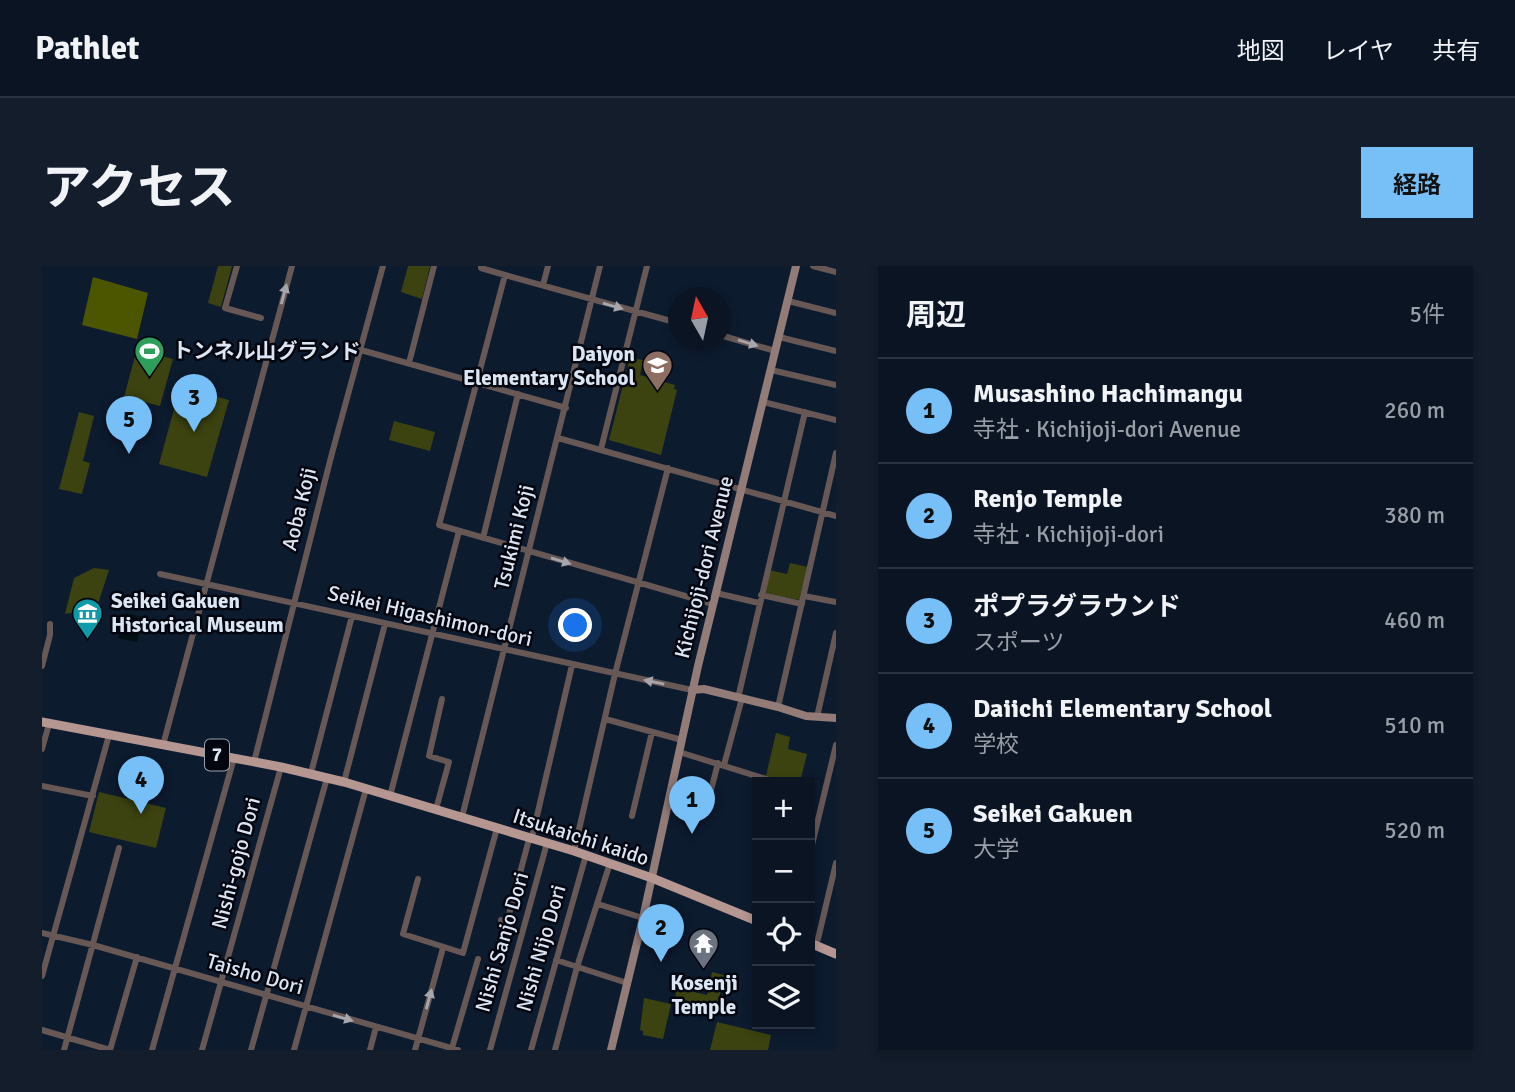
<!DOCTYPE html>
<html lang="ja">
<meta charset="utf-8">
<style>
:root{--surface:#0a1423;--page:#131d2b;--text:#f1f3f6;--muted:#999ea6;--line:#2a3341;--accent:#77c0f7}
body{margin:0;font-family:Signika,"Noto Sans JP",sans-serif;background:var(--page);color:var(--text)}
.controls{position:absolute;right:21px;bottom:21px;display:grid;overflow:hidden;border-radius:0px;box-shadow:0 4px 10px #0003}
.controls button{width:63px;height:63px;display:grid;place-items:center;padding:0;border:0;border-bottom:2px solid var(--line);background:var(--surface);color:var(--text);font:35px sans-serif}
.compass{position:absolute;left:626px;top:21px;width:63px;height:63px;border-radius:50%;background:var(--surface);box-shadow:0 4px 10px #0003;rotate:351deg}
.you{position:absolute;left:534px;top:360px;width:24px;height:24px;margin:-18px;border:5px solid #fff;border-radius:50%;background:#1a73e8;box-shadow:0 0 0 10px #1a73e833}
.badge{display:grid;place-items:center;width:46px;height:46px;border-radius:50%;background:var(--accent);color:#111;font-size:23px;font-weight:700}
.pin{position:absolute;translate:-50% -58px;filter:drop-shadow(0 2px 4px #0008)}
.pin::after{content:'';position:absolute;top:37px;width:24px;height:21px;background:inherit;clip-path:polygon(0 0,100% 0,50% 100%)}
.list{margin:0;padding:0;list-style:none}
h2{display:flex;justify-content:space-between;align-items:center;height:91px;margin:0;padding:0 28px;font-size:30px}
h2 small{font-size:23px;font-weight:400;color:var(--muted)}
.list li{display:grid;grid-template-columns:46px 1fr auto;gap:21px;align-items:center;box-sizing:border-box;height:105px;padding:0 28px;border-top:2px solid var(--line)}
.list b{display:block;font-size:26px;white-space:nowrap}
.list p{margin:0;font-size:23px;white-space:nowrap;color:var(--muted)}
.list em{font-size:23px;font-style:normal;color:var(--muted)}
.icon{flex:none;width:38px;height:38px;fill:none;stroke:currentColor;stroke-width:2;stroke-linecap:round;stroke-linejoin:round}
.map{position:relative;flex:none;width:794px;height:784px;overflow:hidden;border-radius:0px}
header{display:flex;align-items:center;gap:42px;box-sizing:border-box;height:98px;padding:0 35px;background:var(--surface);border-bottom:2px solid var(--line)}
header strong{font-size:33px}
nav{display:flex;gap:38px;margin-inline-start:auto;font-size:24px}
.intro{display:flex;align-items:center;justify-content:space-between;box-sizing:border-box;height:168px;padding:0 42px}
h1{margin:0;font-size:49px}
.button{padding:18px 32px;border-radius:0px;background:var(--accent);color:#111;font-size:24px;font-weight:700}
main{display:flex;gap:42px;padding:0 42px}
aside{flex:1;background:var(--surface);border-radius:0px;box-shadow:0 4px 10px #0003}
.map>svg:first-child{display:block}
.green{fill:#3c4310}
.forest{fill:#4c5500}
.water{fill:#021013}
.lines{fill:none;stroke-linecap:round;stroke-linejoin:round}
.street{stroke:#675856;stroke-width:6}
.secondary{stroke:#937b77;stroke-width:8}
.primary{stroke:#b59691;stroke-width:9}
.oneway{fill:#a7a6ac}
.labels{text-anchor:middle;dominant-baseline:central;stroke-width:5;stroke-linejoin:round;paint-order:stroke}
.shield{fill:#03060e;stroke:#9aa2ae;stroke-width:2}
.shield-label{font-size:19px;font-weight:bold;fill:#dbe5f3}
.poi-label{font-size:21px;font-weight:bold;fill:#dbe5f3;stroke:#03060e;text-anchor:start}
.street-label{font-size:21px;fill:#dbe5f3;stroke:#03060e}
</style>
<header>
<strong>Pathlet</strong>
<nav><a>地図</a><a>レイヤ</a><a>共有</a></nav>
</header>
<div class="intro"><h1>アクセス</h1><a class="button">経路</a></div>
<main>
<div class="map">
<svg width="794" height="784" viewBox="0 0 794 784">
<rect width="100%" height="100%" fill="#0d1b2f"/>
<path class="green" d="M176,0H190L179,41L166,37Z
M366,0H388L380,33L359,26Z
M95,83L131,93L118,140L82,131Z
M588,92L601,94L598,109L633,119L632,123L635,124L619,189L567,174Z
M138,121L187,134L165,211L117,198Z
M37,146L52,150L41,195L48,197L40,228L17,223Z
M352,155L393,166L388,185L347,174Z
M748,297L766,301L758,334L725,328L723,325L727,304L745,308Z
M52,302L67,304L56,338L42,345L23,348L32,312Z
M734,467L748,471L746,483L765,488L758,516H742L724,510Z
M57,526L124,542L114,582L47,566Z
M670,706L682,709L673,752L631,743L635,722L665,729Z
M602,732L629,738L621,773L601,769V765L598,764Z
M675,756L729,769L726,784H668Z"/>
<path class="forest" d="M51,11L106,27L95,73L40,59Z"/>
<path class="water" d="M82,347L101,351L95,376L76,372Z"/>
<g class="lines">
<path class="street" d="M195,0L183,42L219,52
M439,0V2L463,9L636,57
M771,0L794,6
M463,9L397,259L671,338
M501,19L506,0
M746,35L794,47
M678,69L733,85
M737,71L794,85
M319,84L524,142
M367,97L392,0
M729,104L794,119
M721,136L794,154
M516,172L794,250
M559,183L605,0
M441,272L476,128
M118,308L650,424
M674,327L717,337
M719,329L760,338
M762,330L794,336
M0,400L8,369V358
M696,432L763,146
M736,441L794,187
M775,451L794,367
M563,453L640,474
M121,479L250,0
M0,483L7,458
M637,486L734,516
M212,496L289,191L341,0
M682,499L700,432
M269,507L310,350
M302,516L343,358
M0,520L51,530
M668,528L676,497
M348,530L417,265
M394,543L407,496L387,490L400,433
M590,550L610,466
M420,551L558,0
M532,585L573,408L626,202
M768,587L794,479
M714,600L715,596
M376,613L361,668L421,687L455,562
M556,638L601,652
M459,654L465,656L486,577L491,567L530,399
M0,667L51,679L416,784
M776,673L794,597
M514,694L585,717
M0,710L67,469
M0,764L68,784
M410,782L436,693
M22,784L77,582
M68,784L95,691
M110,784L192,492
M160,784L239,501
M209,784L285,512
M252,784L324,523
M328,784L334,761
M373,784L401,682
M448,784L505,577
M489,784L544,589
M513,784L535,701L568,597"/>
<path class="secondary" d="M650,424L662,423L736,441L764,450L794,452
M569,784L601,652L656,400L754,0"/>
<path class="primary" d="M0,456L239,501L302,516L532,585L610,612L715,655
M768,677L794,688"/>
</g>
<defs><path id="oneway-solid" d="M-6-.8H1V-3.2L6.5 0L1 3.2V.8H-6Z" transform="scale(1.75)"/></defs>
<g class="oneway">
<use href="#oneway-solid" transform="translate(242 28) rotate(-75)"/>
<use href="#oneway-solid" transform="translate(571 40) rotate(16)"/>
<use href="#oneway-solid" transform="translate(706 77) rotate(17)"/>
<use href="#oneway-solid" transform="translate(519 295) rotate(17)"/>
<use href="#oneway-solid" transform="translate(612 416) rotate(-168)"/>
<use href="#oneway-solid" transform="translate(387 733) rotate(-75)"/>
<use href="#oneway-solid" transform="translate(301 752) rotate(16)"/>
</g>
<defs>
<symbol id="stadium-pin" viewBox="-11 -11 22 30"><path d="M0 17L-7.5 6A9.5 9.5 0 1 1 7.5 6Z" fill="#2e9e5b" stroke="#03060e"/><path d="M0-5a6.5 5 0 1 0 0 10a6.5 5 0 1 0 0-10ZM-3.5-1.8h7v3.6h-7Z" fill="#fff"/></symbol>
<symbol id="school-pin" viewBox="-11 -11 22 30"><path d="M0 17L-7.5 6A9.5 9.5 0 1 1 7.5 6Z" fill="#8d6e63" stroke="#03060e"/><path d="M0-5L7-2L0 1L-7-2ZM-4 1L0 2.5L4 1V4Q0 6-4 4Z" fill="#fff"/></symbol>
<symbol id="museum-pin" viewBox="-11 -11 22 30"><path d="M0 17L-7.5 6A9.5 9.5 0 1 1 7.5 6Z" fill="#0f9aa8" stroke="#03060e"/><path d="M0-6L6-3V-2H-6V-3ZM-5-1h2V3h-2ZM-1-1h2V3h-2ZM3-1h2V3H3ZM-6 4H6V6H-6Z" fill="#fff"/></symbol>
<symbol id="temple-pin" viewBox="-11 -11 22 30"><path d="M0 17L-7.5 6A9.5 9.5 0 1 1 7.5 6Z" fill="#6b7280" stroke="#03060e"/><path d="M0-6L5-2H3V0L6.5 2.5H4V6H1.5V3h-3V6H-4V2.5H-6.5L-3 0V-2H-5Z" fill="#fff"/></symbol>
</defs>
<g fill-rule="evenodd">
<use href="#stadium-pin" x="90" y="68" width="35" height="47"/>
<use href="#school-pin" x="598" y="82" width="35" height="47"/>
<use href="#museum-pin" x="28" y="330" width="35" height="47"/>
<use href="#temple-pin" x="644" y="660" width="35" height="47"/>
</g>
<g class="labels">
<rect class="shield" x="163" y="473.5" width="24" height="31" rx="5"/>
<g class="shield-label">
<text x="175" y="489">7</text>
</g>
<g class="poi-label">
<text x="130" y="85">トンネル山グランド</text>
<text x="593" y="88" text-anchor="end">Daiyon<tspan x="593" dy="24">Elementary School</tspan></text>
<text x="69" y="335">Seikei Gakuen<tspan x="69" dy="24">Historical Museum</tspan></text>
<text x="662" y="717" text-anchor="middle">Kosenji<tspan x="662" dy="24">Temple</tspan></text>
</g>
<g class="street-label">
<text transform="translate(257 243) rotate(-76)">Aoba Koji</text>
<text transform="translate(472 271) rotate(-76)">Tsukimi Koji</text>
<text transform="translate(662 301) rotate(-76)">Kichijoji-dori Avenue</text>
<text transform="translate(388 350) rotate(13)">Seikei Higashimon-dori</text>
<text transform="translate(539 571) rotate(18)">Itsukaichi kaido</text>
<text transform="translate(194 597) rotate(-75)">Nishi-gojo Dori</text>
<text transform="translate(460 676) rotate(-74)">Nishi Sanjo Dori</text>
<text transform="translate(499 682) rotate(-74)">Nishi Nijo Dori</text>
<text transform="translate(213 708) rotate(16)">Taisho Dori</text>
</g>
</g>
</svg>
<div class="controls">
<button>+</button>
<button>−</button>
<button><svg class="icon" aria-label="locate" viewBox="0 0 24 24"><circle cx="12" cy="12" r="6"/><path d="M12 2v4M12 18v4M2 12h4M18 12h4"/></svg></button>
<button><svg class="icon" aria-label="layers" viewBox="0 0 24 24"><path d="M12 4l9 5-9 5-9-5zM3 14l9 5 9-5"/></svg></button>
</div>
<svg class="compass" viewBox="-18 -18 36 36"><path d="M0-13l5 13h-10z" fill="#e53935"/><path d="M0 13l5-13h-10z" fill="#999ea6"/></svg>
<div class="you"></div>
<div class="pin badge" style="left:650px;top:568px">1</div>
<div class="pin badge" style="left:619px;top:696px">2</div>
<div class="pin badge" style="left:152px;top:166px">3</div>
<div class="pin badge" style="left:99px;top:548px">4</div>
<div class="pin badge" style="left:87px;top:188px">5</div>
</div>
<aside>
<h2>周辺<small>5件</small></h2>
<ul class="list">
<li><span class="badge">1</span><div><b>Musashino Hachimangu</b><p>寺社 · Kichijoji-dori Avenue</p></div><em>260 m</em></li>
<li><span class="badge">2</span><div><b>Renjo Temple</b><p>寺社 · Kichijoji-dori</p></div><em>380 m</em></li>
<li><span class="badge">3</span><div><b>ポプラグラウンド</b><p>スポーツ</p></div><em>460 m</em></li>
<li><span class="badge">4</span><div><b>Daiichi Elementary School</b><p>学校</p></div><em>510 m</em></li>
<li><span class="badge">5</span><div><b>Seikei Gakuen</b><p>大学</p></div><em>520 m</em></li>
</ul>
</aside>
</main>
